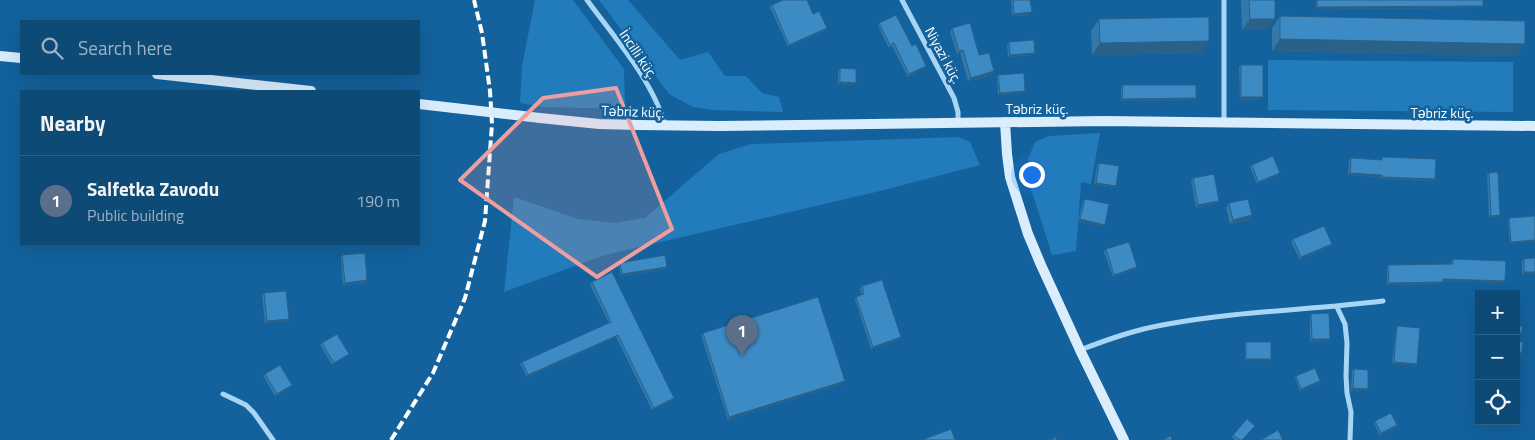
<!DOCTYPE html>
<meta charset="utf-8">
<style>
:root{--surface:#0e4a76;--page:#1c547e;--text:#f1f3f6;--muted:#9bb3c5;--line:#2e6288;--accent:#95b2f1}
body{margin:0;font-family:"Titillium Web",sans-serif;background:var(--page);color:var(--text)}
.controls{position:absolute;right:15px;bottom:15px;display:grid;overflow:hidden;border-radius:0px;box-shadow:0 5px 20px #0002}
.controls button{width:45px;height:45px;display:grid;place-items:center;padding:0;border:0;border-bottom:1px solid var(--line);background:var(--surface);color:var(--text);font:25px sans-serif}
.you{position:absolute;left:1031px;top:174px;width:18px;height:18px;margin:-12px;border:4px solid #fff;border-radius:50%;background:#1a73e8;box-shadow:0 0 0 8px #1a73e833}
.badge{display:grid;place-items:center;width:32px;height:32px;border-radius:50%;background:var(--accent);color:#fff;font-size:16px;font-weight:700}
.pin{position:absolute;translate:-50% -41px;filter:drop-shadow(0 1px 2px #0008)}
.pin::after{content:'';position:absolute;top:26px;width:18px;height:15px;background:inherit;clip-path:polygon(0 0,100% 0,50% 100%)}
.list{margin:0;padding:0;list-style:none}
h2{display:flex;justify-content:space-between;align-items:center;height:65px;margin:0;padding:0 20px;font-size:21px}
h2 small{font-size:16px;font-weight:400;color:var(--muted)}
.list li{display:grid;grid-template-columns:32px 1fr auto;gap:15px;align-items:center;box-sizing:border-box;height:90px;padding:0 20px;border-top:1px solid var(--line)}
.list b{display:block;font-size:19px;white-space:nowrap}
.list p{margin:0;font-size:16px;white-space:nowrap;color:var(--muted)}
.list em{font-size:16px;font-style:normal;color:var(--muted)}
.icon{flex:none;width:28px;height:28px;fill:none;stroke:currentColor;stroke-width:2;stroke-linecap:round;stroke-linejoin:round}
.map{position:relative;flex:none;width:1535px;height:440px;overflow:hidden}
.search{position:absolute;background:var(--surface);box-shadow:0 5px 20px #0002;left:20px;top:20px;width:400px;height:55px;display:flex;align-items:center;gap:12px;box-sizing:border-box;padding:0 18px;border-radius:0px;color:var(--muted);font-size:19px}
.panel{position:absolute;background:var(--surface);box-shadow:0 5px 20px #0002;left:20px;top:90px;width:400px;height:155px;border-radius:0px}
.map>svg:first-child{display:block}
.green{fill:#227bba}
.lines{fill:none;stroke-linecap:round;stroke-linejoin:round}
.street{stroke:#a9d5f4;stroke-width:5}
.secondary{stroke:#d9edfd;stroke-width:10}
.rail{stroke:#fff;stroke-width:4;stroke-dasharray:9 4;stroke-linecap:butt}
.secondary-bridge{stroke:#d9edfd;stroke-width:10}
.wall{fill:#3478a9}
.shaded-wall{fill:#2a6189}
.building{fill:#3c8bc4;stroke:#2a6189}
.marked{fill:#ed9e9e;fill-opacity:0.2;stroke:#ed9e9e;stroke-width:4;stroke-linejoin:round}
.labels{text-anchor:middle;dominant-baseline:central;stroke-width:5;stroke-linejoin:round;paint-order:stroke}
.street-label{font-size:14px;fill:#fff;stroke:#13629d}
</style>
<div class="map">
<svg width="1535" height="440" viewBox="0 0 1535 440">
<rect width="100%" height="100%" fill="#13629d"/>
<path class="green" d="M535,0H573L624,69L625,109L542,107L520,103L522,66Z
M599,0H628L680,60L708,52L725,76H746L762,93L779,97L783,112L712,110L693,107L669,94Z
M1268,60L1513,62V112L1268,110Z
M1100,133L1091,184L1081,182L1076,251L1052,255L1031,189L1028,159L1035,142L1049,136Z
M958,137L970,142L980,165L876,192L605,255L504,292L514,197L578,219L615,223L645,218L719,154L751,144Z"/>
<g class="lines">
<path class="street" d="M587,0C614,37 654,82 665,126
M902,0L954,98L958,112V123
M1224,0V122
M1337,307L1345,324L1347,343L1346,376L1347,393L1351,412L1350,440
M1080,350C1109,339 1137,329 1168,324C1239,311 1311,310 1383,301
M223,394L246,405L254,413L273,440"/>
<path class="secondary" d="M0,56L21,58
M157,74L311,91
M419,104L454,108
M540,118L599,124L638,125L719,126L1104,121L1535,126
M1005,122L1007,154L1010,177L1028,234L1041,265L1080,350L1124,440"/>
<path class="rail" d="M391,440L433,373L465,298L485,221L492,124L490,91L482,33L474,0"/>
<path class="secondary-bridge" d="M454,108L540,118"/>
</g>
<path class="wall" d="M1011,0H1030V15L1012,16Z
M1241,0H1275L1267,30H1242Z
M1316,0H1483V6L1481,8L1316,9Z
M772,5L827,28L826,30L788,47L770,7Z
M1280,16L1525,44L1517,56L1272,51V28Z
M1099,19L1201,53L1092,55L1091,31Z
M879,23L912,46L925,68L908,77L892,46L888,47L878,25Z
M952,28L979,55L992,75L968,81L960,53L957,54L950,32Z
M1009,42L1035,53L1033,55L1008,57L1007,44Z
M1241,65L1261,99L1240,100L1239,67Z
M840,68L854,85L838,84V71Z
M998,75L1024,93L998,95L997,77Z
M1123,85L1196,98L1195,100L1121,101V88Z
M1382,157L1434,181L1380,179V177L1348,175L1349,160L1351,158L1381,160Z
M1099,163L1115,188L1094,185L1097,165Z
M1252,165L1278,175L1257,184L1250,167Z
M1489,173L1500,215L1499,218H1489L1487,175Z
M1193,178L1219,201L1217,204L1196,208L1191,180Z
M1085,199L1105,225L1103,227L1078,221L1083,201Z
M1229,203L1252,215L1249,220L1230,224L1226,208Z
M1535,216L1510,244L1508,220L1509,218Z
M1293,239L1332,244L1330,246L1300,260L1291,242Z
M1106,249L1136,269L1113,277L1104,252Z
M342,255L367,280L366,283L343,285L341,257Z
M1535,258L1522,275V261L1524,259Z
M1453,259L1505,281L1503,283L1443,281L1442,284L1387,285V268L1388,265L1451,264V262Z
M620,263L665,269L621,277L619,265Z
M592,282L674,398L672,400L652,410L616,337L527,377L520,364L522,362L609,323L590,285Z
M862,286L901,337L899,340L871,349L855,299L856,297L862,295L860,289Z
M264,293L289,319L288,321L265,323L262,295Z
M1311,314L1330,339L1328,341L1310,342V316Z
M1397,326L1417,364L1416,366L1392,364L1396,329Z
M703,333L843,384L728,420L701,335Z
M1246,342L1271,359L1270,361H1245V344Z
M322,343L349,354L347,356L332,365L320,345Z
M1354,369L1368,389L1366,391H1351L1352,371Z
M265,374L292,385L291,387L275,396L263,376Z
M1296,376L1320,381L1319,384L1300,391L1295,378Z
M1375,421L1397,425L1396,427L1380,436L1374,423Z
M1233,435L1243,440H1235L1232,437Z"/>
<path class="shaded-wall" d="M1483,6L1481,8L1316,9L1317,7Z
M1032,12L1030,15L1012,16L1014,14Z
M1250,19H1275L1267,30H1242Z
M827,28L826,30L788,47L789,45Z
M1280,39L1525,44L1517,56L1272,51Z
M1209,41L1201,53L1092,55L1100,43Z
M963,50L960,53L957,54L959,51Z
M1035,53L1033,55L1008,57L1010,55Z
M926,66L925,68L908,77L909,74Z
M994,71L992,75L968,81L971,78Z
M840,82L856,83L854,85L838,84Z
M1025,91L1024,93L998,95L1000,93Z
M1241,97H1263L1261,99L1240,100Z
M1196,98L1195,100L1121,101L1122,99Z
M1280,173L1278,175L1257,184L1258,182Z
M1350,173L1382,175L1380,177L1348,175Z
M1382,177L1435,179L1434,181L1380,179Z
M1096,183L1116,186L1115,188L1094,185Z
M1219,201L1217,204L1196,208L1198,205Z
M1252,215L1249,220L1230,224L1233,220Z
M1500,215L1499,218H1489L1491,216Z
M1080,219L1105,225L1103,227L1078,221Z
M1535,240V242L1510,244L1511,242Z
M1332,244L1330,246L1300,260L1301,257Z
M667,267L665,269L621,277L622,274Z
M1137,267L1136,269L1113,277L1114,275Z
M1524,272H1535V274L1522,275Z
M1443,279L1505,281L1503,283L1441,281Z
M367,280L366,283L343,285L345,283Z
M1443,282L1442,284L1387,285L1389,283Z
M289,319L288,321L265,323L267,321Z
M618,335L616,337L527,377L528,375Z
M901,337L899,340L871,349L873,347Z
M1312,339H1330L1328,341L1310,342Z
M1516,352L1522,353L1520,355L1516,354Z
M349,354L347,356L332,365L334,363Z
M1246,359H1271L1270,361H1245Z
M1394,362L1417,364L1416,366L1392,364Z
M845,381L843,384L728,420L729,417Z
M1320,381L1319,384L1300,391L1301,389Z
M292,385L291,387L275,396L277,394Z
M1353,388L1368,389L1366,391H1351Z
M674,398L672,400L652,410L654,408Z
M1397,425L1396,427L1380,436L1381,433Z"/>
<path class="building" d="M783,0H807L813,14L819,11L827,28L789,45L772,5Z
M1013,0H1030L1032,12L1014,14Z
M1249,0H1275V19H1250Z
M1317,0H1483V6L1317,7Z
M896,15L912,46L916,44L926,66L909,74L894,43L890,45L879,23Z
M1280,16L1525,21V44L1280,39Z
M1209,17V41L1100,43L1099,19Z
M970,23L979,55L989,53L994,71L971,78L963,50L959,51L952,28Z
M1034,40L1035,53L1010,55L1009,42Z
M1241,65H1263V97H1241Z
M840,68L856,69V83L840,82Z
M1024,73L1025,91L1000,93L998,75Z
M1123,85H1196V98L1122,99Z
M1273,156L1280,173L1258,182L1252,165Z
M1382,157L1436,159L1435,179L1382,177V175L1350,173L1351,158L1382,160Z
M1099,163L1119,166L1116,186L1096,183Z
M1498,172L1500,215L1491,216L1489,173Z
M1214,174L1219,201L1198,205L1193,178Z
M1085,199L1109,204L1105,225L1080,219Z
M1248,199L1252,215L1233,220L1229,203Z
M1535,216V240L1511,242L1509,218Z
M1324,226L1332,244L1301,257L1293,239Z
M1129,242L1137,267L1114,275L1106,249Z
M365,253L367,280L345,283L342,255Z
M665,255L667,267L622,274L620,263Z
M1535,258V272H1524V259Z
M1453,259L1506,261L1505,281L1443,279V282L1389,283L1388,265L1453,264Z
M612,272L674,398L654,408L618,335L528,375L522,362L611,322L592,282Z
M882,280L901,337L873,347L856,297L864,294L862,286Z
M286,291L289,319L267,321L264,293Z
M818,297L845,381L729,417L703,333Z
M1329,313L1330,339H1312L1311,314Z
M1516,325L1523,327L1518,341L1523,342L1522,353L1516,352Z
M1397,326L1420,328L1417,364L1394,362Z
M337,334L349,354L334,363L322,343Z
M1246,342H1271V359H1246Z
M280,365L292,385L277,394L265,374Z
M1315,368L1320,381L1301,389L1296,376Z
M1354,369L1368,370V389L1353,388Z
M1391,413L1397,425L1381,433L1375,421Z
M1247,419L1255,426L1242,440H1240L1233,435Z
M951,429L955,440H922Z
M1278,430L1283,440H1261Z
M1171,436L1172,440H1162Z
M1056,437L1057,440H1050Z"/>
<path class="marked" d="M616,88L672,229L597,277L460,180L543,98Z"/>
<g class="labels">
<g class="street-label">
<text transform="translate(639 54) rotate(56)">İncilli küç.</text>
<text transform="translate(944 55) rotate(62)">Niyazi küç.</text>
<text x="1037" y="108">Təbriz küç.</text>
<text transform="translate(633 111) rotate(2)">Təbriz küç.</text>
<text x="1442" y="112">Təbriz küç.</text>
</g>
</g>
</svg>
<div class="controls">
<button>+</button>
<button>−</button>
<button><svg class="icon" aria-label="locate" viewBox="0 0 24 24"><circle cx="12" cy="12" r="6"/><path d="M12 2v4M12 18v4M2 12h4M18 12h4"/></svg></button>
</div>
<div class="you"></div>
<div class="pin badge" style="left:742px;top:356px;background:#5c6f8a">1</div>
<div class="search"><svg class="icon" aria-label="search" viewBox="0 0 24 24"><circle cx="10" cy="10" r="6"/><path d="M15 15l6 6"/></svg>Search here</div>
<section class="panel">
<h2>Nearby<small></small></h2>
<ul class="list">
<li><span class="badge" style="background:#5c6f8a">1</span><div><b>Salfetka Zavodu</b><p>Public building</p></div><em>190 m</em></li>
</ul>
</section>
</div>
